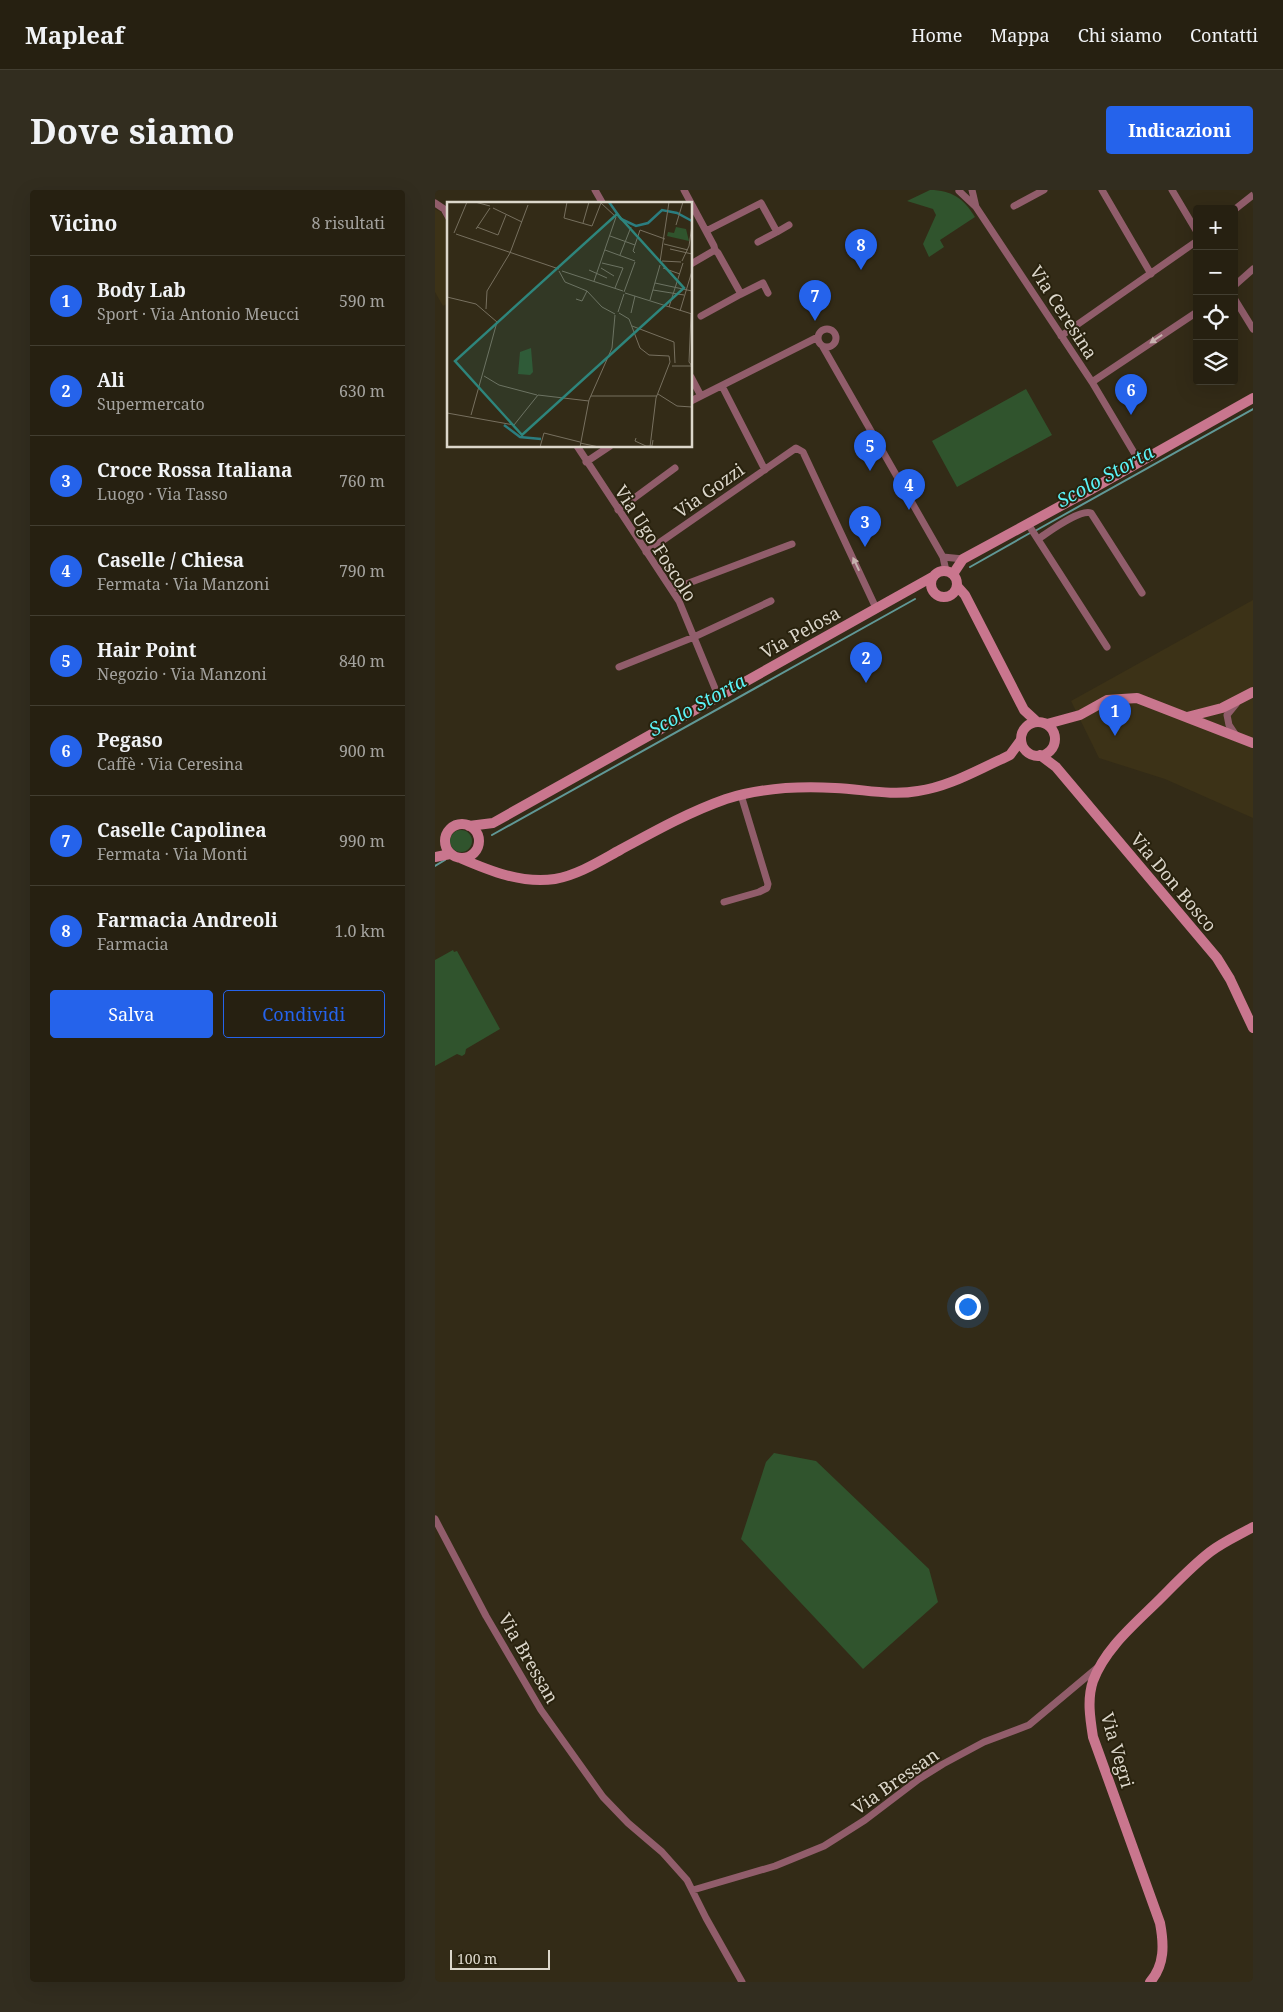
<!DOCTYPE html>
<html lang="it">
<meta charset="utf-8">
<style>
:root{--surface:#262011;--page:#322d1f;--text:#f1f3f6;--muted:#a4a39f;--line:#423e31;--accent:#2563eb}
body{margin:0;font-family:"Noto Serif",serif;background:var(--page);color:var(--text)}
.controls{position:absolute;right:15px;top:15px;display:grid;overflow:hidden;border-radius:5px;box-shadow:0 5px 20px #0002}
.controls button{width:45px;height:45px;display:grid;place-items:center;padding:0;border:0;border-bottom:1px solid var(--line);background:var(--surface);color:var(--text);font:25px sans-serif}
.scale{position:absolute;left:15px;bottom:12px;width:100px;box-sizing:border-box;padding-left:5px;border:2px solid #dcd7cb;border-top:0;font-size:14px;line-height:18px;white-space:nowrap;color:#dcd7cb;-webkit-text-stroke:4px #29220e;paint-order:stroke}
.you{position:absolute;left:532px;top:1116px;width:18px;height:18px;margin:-12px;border:4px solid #fff;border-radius:50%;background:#1a73e8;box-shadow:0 0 0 8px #1a73e833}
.badge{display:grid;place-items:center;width:32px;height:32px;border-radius:50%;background:var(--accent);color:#fff;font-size:16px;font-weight:700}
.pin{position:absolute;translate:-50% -41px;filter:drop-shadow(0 1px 2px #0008)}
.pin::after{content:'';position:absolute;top:26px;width:18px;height:15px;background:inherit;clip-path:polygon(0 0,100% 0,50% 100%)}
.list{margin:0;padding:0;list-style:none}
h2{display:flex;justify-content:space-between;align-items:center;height:65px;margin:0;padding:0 20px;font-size:21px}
h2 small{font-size:16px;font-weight:400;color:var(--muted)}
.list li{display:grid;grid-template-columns:32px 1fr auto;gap:15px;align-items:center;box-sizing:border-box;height:90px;padding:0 20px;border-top:1px solid var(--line)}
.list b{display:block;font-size:19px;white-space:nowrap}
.list p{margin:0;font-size:16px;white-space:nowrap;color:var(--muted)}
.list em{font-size:16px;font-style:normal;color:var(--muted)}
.actions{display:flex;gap:10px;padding:15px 20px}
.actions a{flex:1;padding:11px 0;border:1px solid var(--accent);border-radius:5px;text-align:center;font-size:18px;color:var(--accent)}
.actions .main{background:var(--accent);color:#fff}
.icon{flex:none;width:28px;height:28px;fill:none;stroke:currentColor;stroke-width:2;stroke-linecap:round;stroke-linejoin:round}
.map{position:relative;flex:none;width:818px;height:1792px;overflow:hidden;border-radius:5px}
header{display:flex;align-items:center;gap:30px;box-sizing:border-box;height:70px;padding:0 25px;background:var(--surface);border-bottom:1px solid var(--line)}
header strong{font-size:24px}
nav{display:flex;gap:28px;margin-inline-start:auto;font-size:18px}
.intro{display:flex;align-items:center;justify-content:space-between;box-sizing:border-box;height:120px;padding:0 30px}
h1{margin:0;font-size:35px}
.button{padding:12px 22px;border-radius:5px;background:var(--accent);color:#fff;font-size:18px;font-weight:700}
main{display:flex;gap:30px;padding:0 30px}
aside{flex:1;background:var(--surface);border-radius:5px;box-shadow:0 5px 20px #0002}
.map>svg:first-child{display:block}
.built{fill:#3c3217}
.green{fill:#30542d}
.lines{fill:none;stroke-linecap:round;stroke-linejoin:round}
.stream{stroke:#609896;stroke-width:2}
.street{stroke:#915d6b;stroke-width:7}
.secondary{stroke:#c9768e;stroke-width:10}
.oneway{fill:#c6b2ae}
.labels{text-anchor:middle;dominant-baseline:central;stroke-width:4;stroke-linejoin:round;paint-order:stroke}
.street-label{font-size:18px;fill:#dcd7cb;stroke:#29220e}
.water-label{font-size:19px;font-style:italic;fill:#5af3f7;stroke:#29220e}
.inset-river{fill:none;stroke:#2b7d7f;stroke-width:2.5}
.inset-road{fill:none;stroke:#77705f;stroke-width:1}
.view{fill:#2e857c;fill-opacity:0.15;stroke:#2e857c;stroke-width:2.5}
.inset-edge{fill:none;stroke:#dcd7cb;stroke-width:2.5}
</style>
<header>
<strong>Mapleaf</strong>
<nav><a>Home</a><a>Mappa</a><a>Chi siamo</a><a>Contatti</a></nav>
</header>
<div class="intro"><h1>Dove siamo</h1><a class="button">Indicazioni</a></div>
<main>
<aside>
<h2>Vicino<small>8 risultati</small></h2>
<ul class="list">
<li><span class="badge">1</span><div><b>Body Lab</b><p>Sport · Via Antonio Meucci</p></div><em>590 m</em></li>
<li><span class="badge">2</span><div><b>Ali</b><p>Supermercato</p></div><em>630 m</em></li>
<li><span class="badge">3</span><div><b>Croce Rossa Italiana</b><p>Luogo · Via Tasso</p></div><em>760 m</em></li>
<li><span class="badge">4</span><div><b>Caselle / Chiesa</b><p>Fermata · Via Manzoni</p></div><em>790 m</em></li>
<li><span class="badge">5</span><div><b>Hair Point</b><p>Negozio · Via Manzoni</p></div><em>840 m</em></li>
<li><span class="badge">6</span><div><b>Pegaso</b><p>Caffè · Via Ceresina</p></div><em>900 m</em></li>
<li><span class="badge">7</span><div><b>Caselle Capolinea</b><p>Fermata · Via Monti</p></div><em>990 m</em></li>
<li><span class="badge">8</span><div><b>Farmacia Andreoli</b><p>Farmacia</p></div><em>1.0 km</em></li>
</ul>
<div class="actions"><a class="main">Salva</a><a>Condividi</a></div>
</aside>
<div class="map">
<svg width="818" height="1792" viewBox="0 0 818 1792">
<rect width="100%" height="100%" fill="#332b17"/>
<path class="built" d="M0,19L6,22L14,36V113L8,116L0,102Z
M818,410V628L730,589L664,568L636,511Z"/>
<path class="green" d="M495,0C517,0 529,9 540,27L505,50L509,57L494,67L488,54L501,25L498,19L472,11Z
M591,199L617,245L522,297L497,251Z
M15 651a11 11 0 1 1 22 0a11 11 0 1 1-22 0Z
M18,760L19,762L22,761L65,839L31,859L30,864L27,866L22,864L0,876V770Z
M339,1263L381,1271L494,1379L503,1412L428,1479L306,1349L331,1272Z"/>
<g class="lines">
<path class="stream" d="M600,341L818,219
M535,377L595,343
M57,645L480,409
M0,676L10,670"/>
<path class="street" d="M160,0L168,14
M249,0L279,56L280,60L283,63L306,104L328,93L333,103
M667,0L716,84
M737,0L762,42
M524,1L541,17L537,0
M0,13L9,19L14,28
M579,16L609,0
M541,17L657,192L704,271
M799,20L818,5
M271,41L326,13L342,42L323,52
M342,42L354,35
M256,74L280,60
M799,96L818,79
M799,108L818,139
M266,126L306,104
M383 148a9 9 0 1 1 18 0a9 9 0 1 1-18 0Z
M626,146L762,51
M388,157L508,367L511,381
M256,187L266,206
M657,192L762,122
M287,196L330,280
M256,211L383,147
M142,256L244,411L284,508
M151,272L175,256
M183,320L240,278
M593,334L672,457
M603,349C614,342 644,319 656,323L707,403
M211,362L361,258L368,262L441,418
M508,367L528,369
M238,399L357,354
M184,477L259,447L336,411
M801,514L792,525L794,535L802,547
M289,712L324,702L332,698L333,694L306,605
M0,1329L51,1426L106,1520L168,1607L193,1633L227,1662L252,1690L271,1728L307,1792
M258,1700L340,1676L389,1656L430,1630L484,1589L508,1574L549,1552L594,1535L662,1478"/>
<path class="secondary" d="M496 394a13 13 0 1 1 26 0a13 13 0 1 1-26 0Z
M518,384L528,369L655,300L818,208
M522,396L530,405L589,520L602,532
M752,527L787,518L818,502
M586 549a17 17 0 1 1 34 0a17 17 0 1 1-34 0Z
M612,534L645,525L672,510L702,508L818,553
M605,565L621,577L782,768L795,789L818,838
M10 651a17 17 0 1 1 34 0a17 17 0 1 1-34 0Z
M34,636L58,633L499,386
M0,667L15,664
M25,668C55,681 87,694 120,689C143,685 165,671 185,660C220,641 254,622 291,609C325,598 364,596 400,598C428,599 455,606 483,601C513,597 540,581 567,569L575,565L586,550
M715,1792C730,1775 729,1754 725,1733L658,1547C655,1528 652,1509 658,1491C670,1458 701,1433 725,1409C741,1393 757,1376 775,1362C788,1352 804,1345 818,1337"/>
</g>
<defs><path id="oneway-solid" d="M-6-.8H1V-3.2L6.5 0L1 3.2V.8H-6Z" transform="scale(1.25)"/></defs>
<g class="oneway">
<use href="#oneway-solid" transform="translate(721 149) rotate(146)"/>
<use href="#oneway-solid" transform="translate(421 374) rotate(-115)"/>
</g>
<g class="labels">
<g class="street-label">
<text transform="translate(629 122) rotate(57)">Via Ceresina</text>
<text transform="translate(274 300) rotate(-35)">Via Gozzi</text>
<text transform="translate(221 353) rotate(57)">Via Ugo Foscolo</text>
<text transform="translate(365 442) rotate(-29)">Via Pelosa</text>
<text transform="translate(739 692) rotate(50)">Via Don Bosco</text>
<text transform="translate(94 1468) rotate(60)">Via Bressan</text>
<text transform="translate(683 1560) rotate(74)">Via Vegri</text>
<text transform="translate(460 1591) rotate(-35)">Via Bressan</text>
</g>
<g class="water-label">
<text transform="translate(670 286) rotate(-29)">Scolo Storta</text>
<text transform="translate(262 515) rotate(-29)">Scolo Storta</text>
</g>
</g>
<g transform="translate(12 12)">
<rect width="245" height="245" fill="#332b17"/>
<path d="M229,25L239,27L242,39L220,34L221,30L227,31ZM84,146L86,170L83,173L71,172L73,150Z" fill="#30542d"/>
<path class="inset-river" d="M162,0L174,17L189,24L201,21L215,8L230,11L245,19M57,223L73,235L94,237"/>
<path class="inset-road" d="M28,0L43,4M120,0L117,16L145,24L154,1M46,6L75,20M136,21L142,0M229,23L236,0M30,25L51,33L59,13M29,27L43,6M7,31L20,0M9,32L112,67M163,34L188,43M217,42L241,48M223,47L245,52M158,48L188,59M188,51L186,49L193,28L218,37M173,53L184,25M215,59L234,60M235,59L242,44L245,23M213,60L222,0M155,61L176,66L168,86M154,66L167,74M216,66L233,72M142,68L160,76M112,69L118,80L140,89L155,105L168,112M115,69L176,89M147,79L169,15L154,1M208,81L245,89M206,88L237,93M177,90L188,60M178,91L245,112M0,95L29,102L50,120L24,213M129,97L135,99L140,89M203,98L213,63M222,105L236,61M39,107L40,89L63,51L81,3M233,109L245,69M171,110L177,92M172,111L182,117L193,146L202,153L222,154L223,160M184,111L188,94M244,112L242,160L245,164M185,124L227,140L228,161M225,164H244M37,174L52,183L90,193M211,192L230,204L245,205M144,194H210M0,211L67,223L91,193L142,199M189,236L188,239L199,244H205L206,238M133,241L152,245M93,245L97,231L133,240M133,245L142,198L165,146L168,113M203,245L209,196L223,160"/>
<path class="view" d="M170,12L237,86L75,233L8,159Z"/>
<rect width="245" height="245" class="inset-edge"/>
</g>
</svg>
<div class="controls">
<button>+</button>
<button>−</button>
<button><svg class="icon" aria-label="locate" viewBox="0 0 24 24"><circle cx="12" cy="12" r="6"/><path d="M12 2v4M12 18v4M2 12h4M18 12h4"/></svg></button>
<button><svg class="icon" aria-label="layers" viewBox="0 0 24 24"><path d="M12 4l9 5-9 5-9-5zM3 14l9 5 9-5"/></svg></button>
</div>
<div class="scale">100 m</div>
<div class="you"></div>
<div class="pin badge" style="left:680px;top:546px">1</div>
<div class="pin badge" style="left:431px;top:493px">2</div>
<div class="pin badge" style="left:430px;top:357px">3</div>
<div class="pin badge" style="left:474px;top:320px">4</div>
<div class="pin badge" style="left:435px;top:281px">5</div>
<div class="pin badge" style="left:696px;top:225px">6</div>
<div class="pin badge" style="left:380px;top:131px">7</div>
<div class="pin badge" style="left:426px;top:80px">8</div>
</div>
</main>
